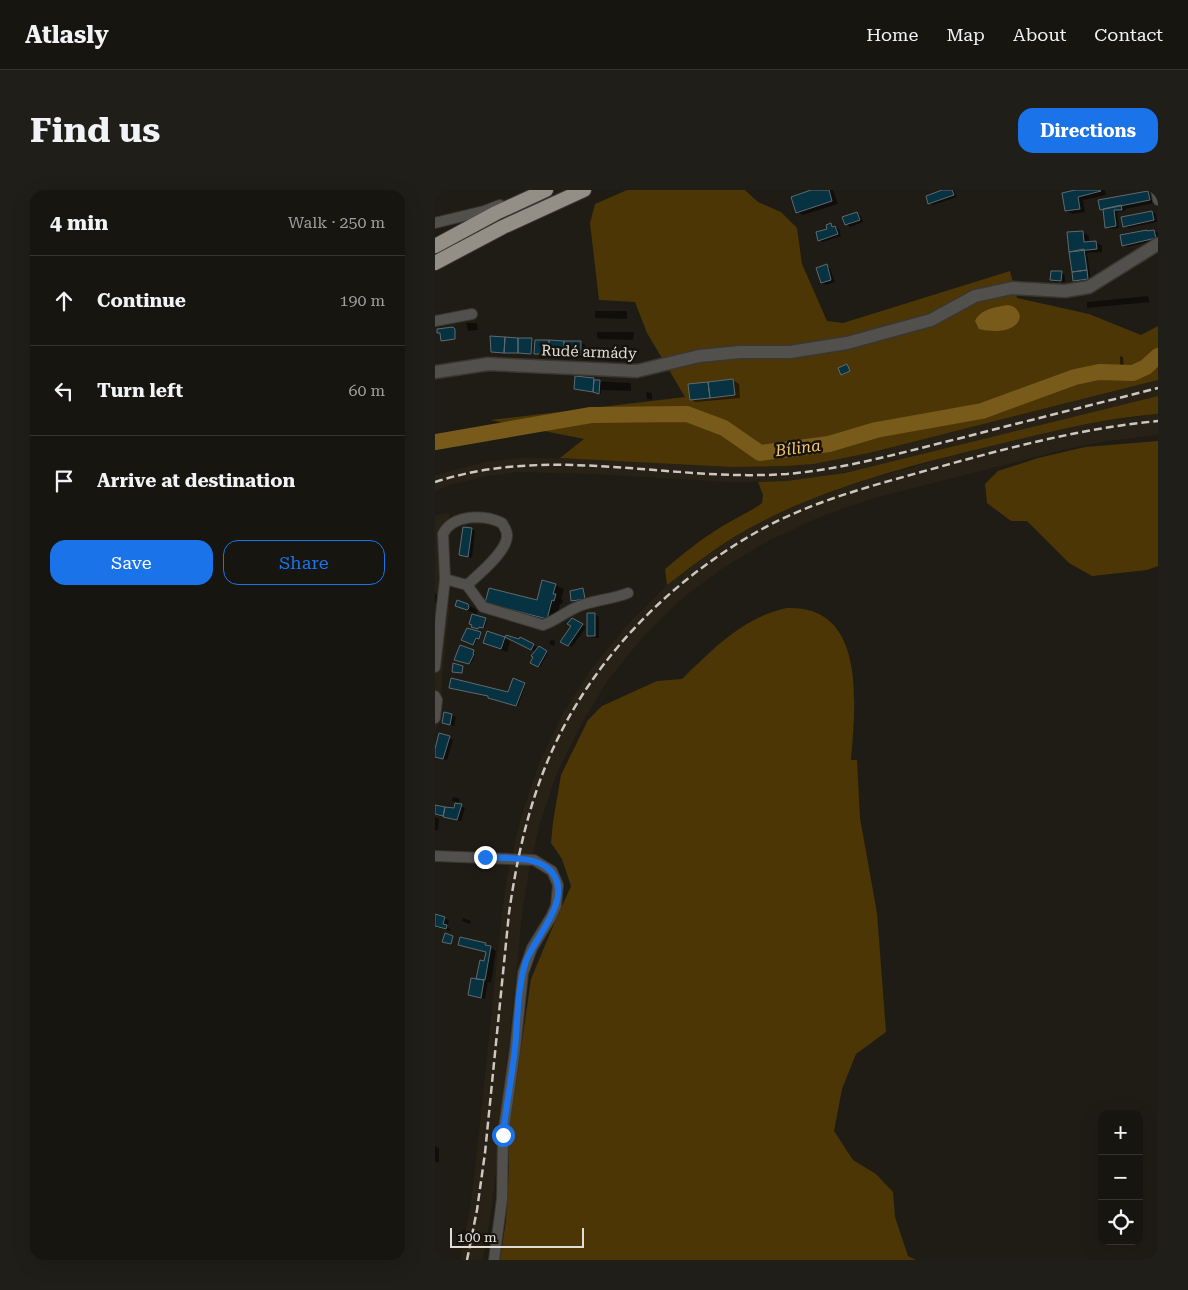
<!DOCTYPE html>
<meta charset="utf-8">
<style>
:root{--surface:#171510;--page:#201e19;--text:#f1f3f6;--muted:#9e9f9f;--line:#363430;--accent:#1a73e8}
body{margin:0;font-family:"Roboto Serif",serif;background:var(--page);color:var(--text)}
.controls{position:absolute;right:15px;bottom:15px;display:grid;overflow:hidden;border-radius:10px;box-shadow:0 5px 20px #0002}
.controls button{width:45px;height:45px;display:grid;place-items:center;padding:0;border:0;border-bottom:1px solid var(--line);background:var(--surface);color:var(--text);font:25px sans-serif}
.scale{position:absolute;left:15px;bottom:12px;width:134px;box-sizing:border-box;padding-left:5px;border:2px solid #e0ddd9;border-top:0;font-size:14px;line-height:18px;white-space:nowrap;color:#e0ddd9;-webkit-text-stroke:4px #16120c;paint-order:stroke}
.stop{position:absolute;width:15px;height:15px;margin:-11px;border:4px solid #1a73e8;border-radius:50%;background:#fff}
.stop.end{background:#1a73e8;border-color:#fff;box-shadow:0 1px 5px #0008}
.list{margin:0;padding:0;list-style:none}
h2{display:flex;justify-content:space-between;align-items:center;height:65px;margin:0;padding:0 20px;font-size:21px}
h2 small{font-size:16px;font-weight:400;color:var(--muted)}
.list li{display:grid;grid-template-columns:32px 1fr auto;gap:15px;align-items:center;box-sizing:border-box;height:90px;padding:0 20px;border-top:1px solid var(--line)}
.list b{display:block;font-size:19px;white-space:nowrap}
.list em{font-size:16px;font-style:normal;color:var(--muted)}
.actions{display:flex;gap:10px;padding:15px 20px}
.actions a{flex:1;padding:11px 0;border:1px solid var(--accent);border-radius:15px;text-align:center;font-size:18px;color:var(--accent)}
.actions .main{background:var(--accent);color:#fff}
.icon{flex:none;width:28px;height:28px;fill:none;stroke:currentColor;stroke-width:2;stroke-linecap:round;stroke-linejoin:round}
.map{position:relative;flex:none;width:723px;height:1070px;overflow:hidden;border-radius:15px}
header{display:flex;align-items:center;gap:30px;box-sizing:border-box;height:70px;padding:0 25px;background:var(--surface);border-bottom:1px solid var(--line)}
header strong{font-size:24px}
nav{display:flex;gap:28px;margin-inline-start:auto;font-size:18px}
.intro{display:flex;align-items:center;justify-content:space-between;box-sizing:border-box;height:120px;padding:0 30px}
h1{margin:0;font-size:35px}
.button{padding:12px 22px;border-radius:15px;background:var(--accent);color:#fff;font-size:18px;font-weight:700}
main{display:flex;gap:30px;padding:0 30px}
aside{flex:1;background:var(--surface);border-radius:15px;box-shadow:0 5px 20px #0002}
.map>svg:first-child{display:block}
.built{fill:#282115}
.green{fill:#4c3606}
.water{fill:#785a1b}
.shadow{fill:#0007}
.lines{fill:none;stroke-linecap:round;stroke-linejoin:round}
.river{stroke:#785a1b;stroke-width:16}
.building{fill:#063241;stroke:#606a6e}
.minor-casing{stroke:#3a3730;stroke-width:12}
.tertiary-casing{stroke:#3a3730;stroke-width:15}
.trunk-casing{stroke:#3a3730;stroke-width:16}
.minor{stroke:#52504d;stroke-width:10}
.tertiary{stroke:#52504d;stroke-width:12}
.trunk{stroke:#938e86;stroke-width:14}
.rail{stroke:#cbc8c4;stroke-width:2.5;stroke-dasharray:8 4;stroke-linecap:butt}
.route{stroke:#1a73e8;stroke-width:6}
.labels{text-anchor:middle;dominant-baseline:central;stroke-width:5;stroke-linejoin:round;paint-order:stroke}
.street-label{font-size:15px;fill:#e0ddd9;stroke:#16120c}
.water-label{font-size:16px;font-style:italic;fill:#f5c670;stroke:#16120c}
</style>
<header>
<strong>Atlasly</strong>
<nav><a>Home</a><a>Map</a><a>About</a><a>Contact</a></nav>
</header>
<div class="intro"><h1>Find us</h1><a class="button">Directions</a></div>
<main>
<aside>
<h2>4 min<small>Walk · 250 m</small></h2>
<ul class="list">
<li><svg class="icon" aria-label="ahead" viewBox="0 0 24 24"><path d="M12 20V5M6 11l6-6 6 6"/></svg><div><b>Continue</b></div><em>190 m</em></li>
<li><svg class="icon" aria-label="left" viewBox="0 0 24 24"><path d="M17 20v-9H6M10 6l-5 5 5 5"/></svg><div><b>Turn left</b></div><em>60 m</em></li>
<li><svg class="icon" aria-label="arrive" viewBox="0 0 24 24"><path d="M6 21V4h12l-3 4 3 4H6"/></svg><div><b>Arrive at destination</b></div></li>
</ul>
<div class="actions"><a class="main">Save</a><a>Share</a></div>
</aside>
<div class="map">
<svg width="723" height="1070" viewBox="0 0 723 1070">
<rect width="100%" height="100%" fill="#1f1c15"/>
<path class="built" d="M723,190V206L438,277L380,288L352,291L295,292L156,284L84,282L53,286L18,294L0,301V285L50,272L83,268L157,269L296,277L351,276L379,274L434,263Z
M723,224V245L672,251L632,259L439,308L385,327L335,350L288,378L245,410L208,447L173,490L146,535L122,583L105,633L93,686L87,724L63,966L56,1022L48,1070H25L35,1019L42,962L67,722L72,687L86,627L103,576L127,525L156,479L193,434L232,395L276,361L325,332L377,308L433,289L528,263L627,238L668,231Z
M14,323V424L7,488L6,522L0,543V325Z"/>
<path class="green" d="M192,0H310L323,12L346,22L362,38L367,74L392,131L408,133L575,81L582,108L654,124L706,145L723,136V190L434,263L379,274L351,276L296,277L125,268L149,249L55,230L250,207L212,143L200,112L164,110L155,33L160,14Z
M723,206V224C666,228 611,243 556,256C478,275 398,295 326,332C292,349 262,372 232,395L230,379C248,364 266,349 286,337C300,328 314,323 327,313L328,305L323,292L352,291L410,283Z
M723,251V376L712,380L657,386L634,373L592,331H576L552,313L550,294L563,281L603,268L650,257Z
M352,418C433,415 420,517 416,570H422L425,628L442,723L451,842L421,864L407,899L399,941L418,970L441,984L458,1002L460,1027L473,1066L481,1070H65L71,1031L74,977L73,948L96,789L116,741L136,696L127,669L116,653L118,632L126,585L153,530L167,516L222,491L247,489C278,459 308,427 352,418Z"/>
<path class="water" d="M573,115C581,116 588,124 583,132C576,143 555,142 544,139L540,131C546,119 560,117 573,115Z"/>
<path class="shadow" d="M380,0H398L403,14L368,25L362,22Z
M511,0L519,1L522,7L498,15L494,13Z
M647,0H670L671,5L648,10L650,22L638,24L631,21Z
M713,2L719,6L720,13L690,19V21L682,22L684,38L675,39L671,37L669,21L666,19Z
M717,22L721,24L722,32L693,38L689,36Z
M422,24L426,26L428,32L415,37L411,34Z
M395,35L404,39L406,46L388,52L385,50L394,39Z
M712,41L714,42L719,41L723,43V50L692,57L688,55Z
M648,42L654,46V53L661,52L667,56V62L652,63L656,91L643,93L639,91Z
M391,76L395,78L400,92L391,95L387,93Z
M627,83L630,85V92H620L616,89Z
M713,106L715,112L652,118V112Z
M160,121H191L192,122V129L161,128L160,127Z
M31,133H42L43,140L33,141Z
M162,142H197L199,143L198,150L164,149L162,148Z
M96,150H98L97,164L58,162Z
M146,152L150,155L149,167L134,166L130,164Z
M167,162H198L199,163V171L168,170L167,169Z
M685,166L688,167L689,176L685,175Z
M159,189L160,191L195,193L196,194V201L166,200V204L140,199Z
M298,190L304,194L305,208L260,212L256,209Z
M211,202L217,203V210L212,209Z
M37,339L40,341L37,368L25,364Z
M120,395L129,399L126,409L128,410L127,414H125L120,433L60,417L103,411Z
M0,403L6,407L5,414L0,413Z
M33,415L42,420V423L38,425L52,430L50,438L39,437L36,433L39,423L22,416Z
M160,425L164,427V448H157L153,445Z
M137,429L151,437L137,457L127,451L138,436Z
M45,443L46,444L45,449L43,448L39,455L28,450Z
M69,448L75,452L72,462L49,453Z
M77,449L85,451L86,449L113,463L105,477L96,472L101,462Z
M116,450L120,451L119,456L114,454Z
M26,456L40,462V466L36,474L22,470Z
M79,490L91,494L83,516L56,508L55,506L74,504Z
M10,523L21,527L19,536L8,533Z
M14,548L18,550L12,570L0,566V563Z
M18,607L25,609L23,615L30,618L26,631L0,625V616L20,620L22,612L17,611Z
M0,627L4,629L3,640H0Z
M0,725L14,730L12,737L15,739V741L0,737Z
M28,728L36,731L35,734L27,731Z
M26,748L50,755L61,761L56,793L53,792L50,809L34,804L47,791L43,788L50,773L52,763L31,757L25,754Z
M0,956L4,958V972H0Z"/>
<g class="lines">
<path class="river" d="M0,252L156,225L252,224L289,238L325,263L394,254L441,240L547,221L640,187L664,182L698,183L711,177L723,166"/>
</g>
<path class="building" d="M376,0H394L397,11L361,23L356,7Z
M507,0H517L519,5L493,14L491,6Z
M640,0H665L666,1L643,7L645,19L630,21L627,3Z
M713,1L715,10L665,20L663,10Z
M686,15L687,20H679L681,36L670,38L668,19Z
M717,21L719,30L688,37L686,27Z
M422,22L425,30L410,35L407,27Z
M396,33L397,37L400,36L403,44L383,51L381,42L392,39L391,35Z
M712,40V41L719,40L721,48L687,56L685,45Z
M648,41L649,52L661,51L662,59L634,62L632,42Z
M649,59L652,80L637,82L634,62Z
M392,74L396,90L386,93L381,78Z
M652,80L653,89L638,91L637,82Z
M616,81H627L626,91L615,90Z
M18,137L20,139V149L6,151L5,143H2V139Z
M55,146L70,147L69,163L56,162Z
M70,147L83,148V163H69Z
M83,148H97L96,164L83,163Z
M100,150H114V164H99Z
M114,150L129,151V165L114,164Z
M129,151H146V165H129Z
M412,174L415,181L406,185L403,178Z
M140,186L159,188L158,202L139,199Z
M298,189L300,205L275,208L273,192Z
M159,190H165L164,204L158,202Z
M273,192L275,208L255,210L253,194Z
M28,337L37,338L33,367L24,365Z
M107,390L121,394L118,404H121L119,411L117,410L112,429L50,413L54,398L102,410Z
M148,398L150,409L136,411L135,401Z
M22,410L33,414L34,418L32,420L20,416Z
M152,423H160V446H152Z
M37,424L51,428L48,438L44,437L43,439L36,437L37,435L34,434Z
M137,428L148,434L133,456L125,452L136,436L132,434Z
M32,438L46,442L44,449L41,448L38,455L26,450Z
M52,441L70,447L66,459L48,453Z
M71,445L84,449L85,447L99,454L96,460L70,447Z
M25,455L39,460L38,464H39L34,474L19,470Z
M104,456L112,461L103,477L95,473L98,467L96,466Z
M18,473L28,476L27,483L17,482Z
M16,488L73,502L78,488L90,493L81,516L53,508V506L14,498Z
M9,522L17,524L15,535L7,533Z
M4,543L15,546L8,569L0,567V559Z
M20,613L27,614L22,630L8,627L10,617L19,618Z
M0,615L10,617L8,626L0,624Z
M0,724L10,727L8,734L12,735L11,739L0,736Z
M10,743L18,746L16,754L7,752Z
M25,747L51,753L50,755L56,756L50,790L41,789L45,770L49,771L51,762L23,755Z
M36,788L49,790L46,808L33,805Z"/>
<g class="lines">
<defs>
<path id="minor" d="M721,0L723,10
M0,33L49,21L65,15
M0,131L37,124
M10,389L32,395
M0,477L10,389L8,344C18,324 49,324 67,333C69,337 72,340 72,345C73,361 43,385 32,395L48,417L108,435C120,431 129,423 140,418C156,410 176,410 193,403
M0,506L2,510L0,528
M0,666L99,670L117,681L123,695L121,716L116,727L97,758L88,783L80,860L68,945L67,1009L59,1070"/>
<path id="tertiary" d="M0,182L53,174L202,181L264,166L305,162H355L412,153L496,130L540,106L577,98L630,101L654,97L723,54"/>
<path id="trunk" d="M0,56L61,23L111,0
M0,73L68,37L149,0"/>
</defs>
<use href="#minor" class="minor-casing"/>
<use href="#tertiary" class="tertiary-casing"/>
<use href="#trunk" class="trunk-casing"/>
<use href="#minor" class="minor"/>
<use href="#tertiary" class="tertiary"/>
<use href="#trunk" class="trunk"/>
<path class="rail" d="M0,292C116,254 234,292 352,284C411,279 468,262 526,248C591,231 657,215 723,198
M32,1070L42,1020L50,963L74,723C81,674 91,626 109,580C149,477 231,392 327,339C382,309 444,294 504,277C576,257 649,238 723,231"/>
</g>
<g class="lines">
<path class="route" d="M50,667C72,669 108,664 120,687C134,713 100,747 91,771C82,798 83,829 80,858C77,887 71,916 68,945"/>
</g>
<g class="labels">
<g class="street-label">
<text transform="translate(154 162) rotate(2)">Rudé armády</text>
</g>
<g class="water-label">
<text transform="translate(363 258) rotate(-7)">Bílina</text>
</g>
</g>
</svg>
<div class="controls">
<button>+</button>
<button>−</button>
<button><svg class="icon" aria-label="locate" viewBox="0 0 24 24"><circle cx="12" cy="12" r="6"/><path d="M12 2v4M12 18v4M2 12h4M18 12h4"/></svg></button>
</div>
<div class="scale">100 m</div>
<div class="stop" style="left:68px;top:945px"></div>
<div class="stop end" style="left:50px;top:667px"></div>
</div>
</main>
